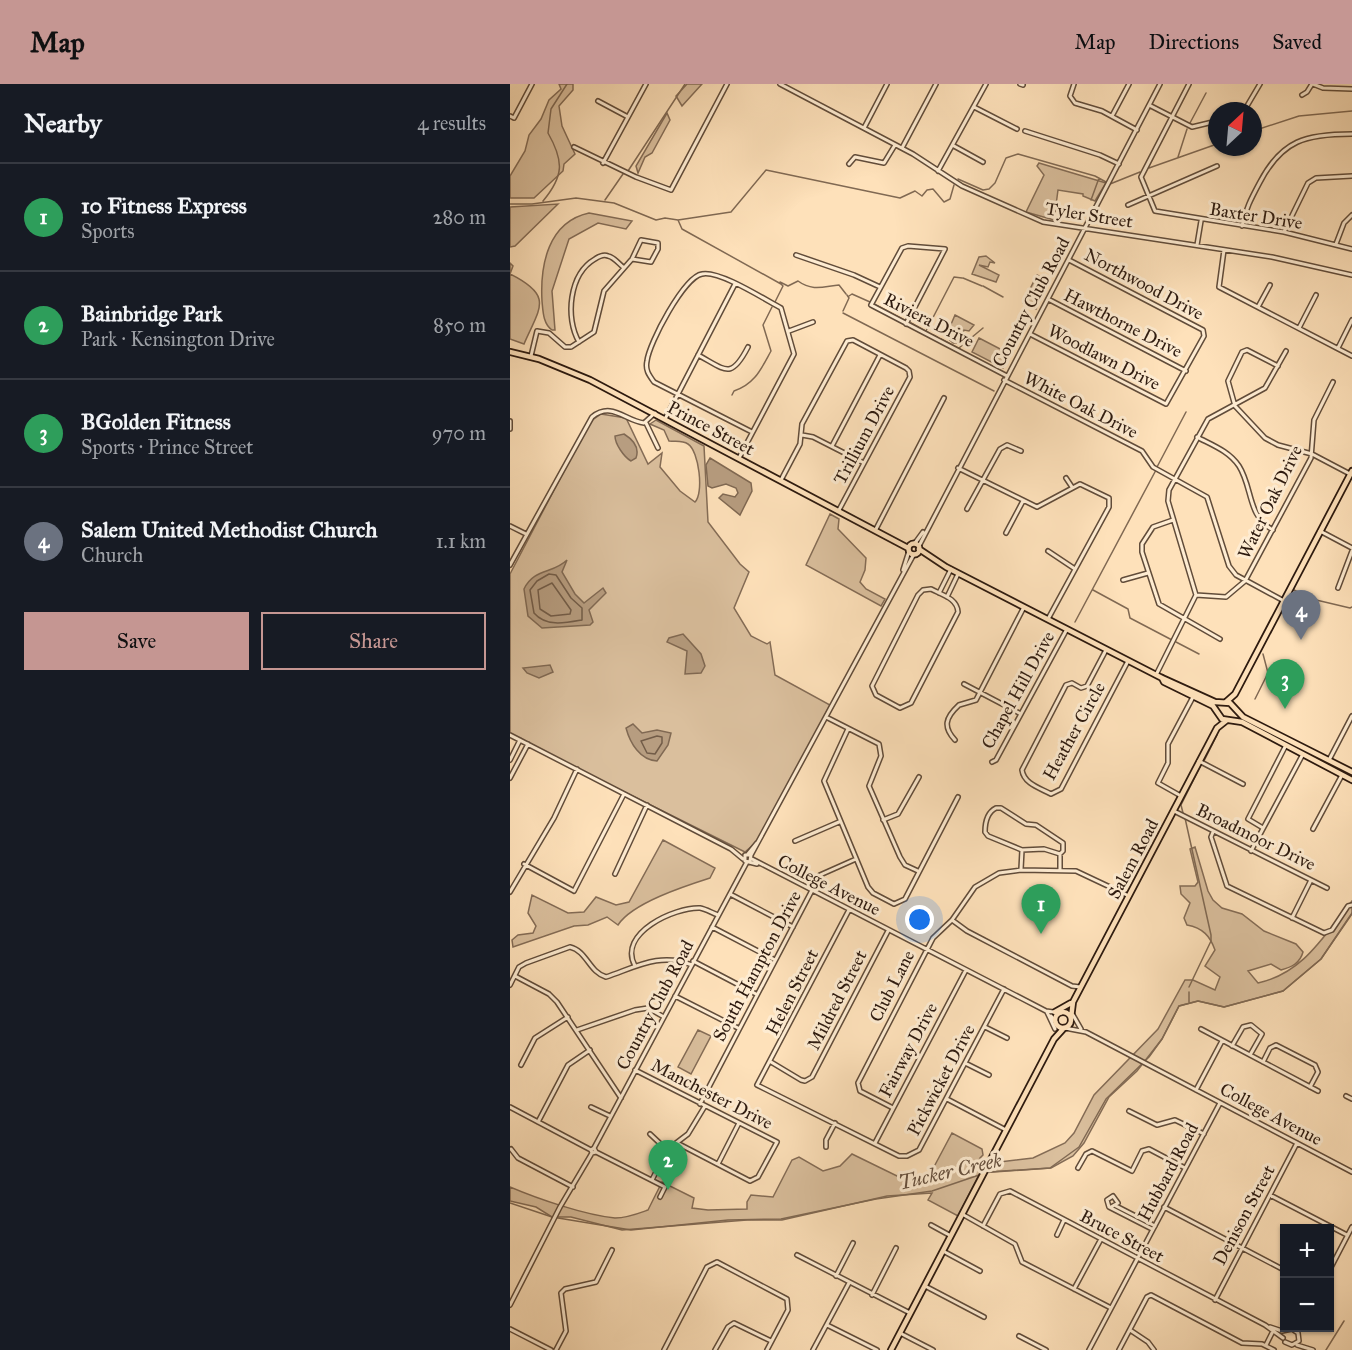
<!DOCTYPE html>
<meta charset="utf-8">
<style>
:root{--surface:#171b24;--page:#242831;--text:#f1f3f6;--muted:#9ea1a6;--line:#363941;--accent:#c59692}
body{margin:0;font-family:"IM FELL Great Primer",serif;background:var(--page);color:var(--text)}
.controls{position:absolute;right:18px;bottom:18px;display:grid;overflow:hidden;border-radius:0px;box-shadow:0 2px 4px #0004}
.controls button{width:54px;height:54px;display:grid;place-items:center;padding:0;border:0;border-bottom:2px solid var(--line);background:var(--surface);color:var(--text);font:30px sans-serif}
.compass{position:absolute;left:698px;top:18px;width:54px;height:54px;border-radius:50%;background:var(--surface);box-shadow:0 2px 4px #0004;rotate:26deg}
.you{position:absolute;left:410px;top:836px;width:21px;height:21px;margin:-15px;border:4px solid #fff;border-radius:50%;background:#1a73e8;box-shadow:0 0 0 9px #1a73e833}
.badge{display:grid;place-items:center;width:39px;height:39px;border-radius:50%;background:var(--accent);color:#fff;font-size:20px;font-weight:700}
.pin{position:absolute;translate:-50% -50px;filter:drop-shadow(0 2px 3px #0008)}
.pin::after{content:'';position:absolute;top:32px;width:21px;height:18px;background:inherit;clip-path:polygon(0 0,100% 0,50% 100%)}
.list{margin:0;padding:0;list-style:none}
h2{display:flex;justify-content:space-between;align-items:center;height:78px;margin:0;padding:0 24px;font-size:26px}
h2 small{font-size:20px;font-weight:400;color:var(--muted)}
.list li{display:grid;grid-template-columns:39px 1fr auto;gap:18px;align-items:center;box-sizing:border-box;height:108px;padding:0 24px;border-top:2px solid var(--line)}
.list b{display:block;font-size:22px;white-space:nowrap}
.list p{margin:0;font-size:20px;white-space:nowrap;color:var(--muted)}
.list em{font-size:20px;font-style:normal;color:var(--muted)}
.actions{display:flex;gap:12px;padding:18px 24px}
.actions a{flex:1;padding:14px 0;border:2px solid var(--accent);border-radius:0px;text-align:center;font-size:21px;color:var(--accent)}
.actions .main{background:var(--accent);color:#111}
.map{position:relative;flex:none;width:842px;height:1266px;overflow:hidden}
header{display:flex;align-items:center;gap:36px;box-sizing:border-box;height:84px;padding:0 30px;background:var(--accent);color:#111}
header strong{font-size:28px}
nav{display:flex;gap:33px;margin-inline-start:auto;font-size:21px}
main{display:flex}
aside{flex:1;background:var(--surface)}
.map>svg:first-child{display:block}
.green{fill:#dabf9d;stroke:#846c56;stroke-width:1.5}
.water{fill:#b79d80;stroke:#806953;stroke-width:1.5}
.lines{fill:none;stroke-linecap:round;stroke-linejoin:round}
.shore{stroke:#725c48;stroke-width:1.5}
.stream{stroke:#806953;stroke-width:1.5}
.minor-casing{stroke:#614c3a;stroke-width:6}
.major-casing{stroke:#2d1a0f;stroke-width:8}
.minor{stroke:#feecd2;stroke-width:3}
.major{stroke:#fee1ba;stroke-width:4.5}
.labels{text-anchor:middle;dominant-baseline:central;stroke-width:6;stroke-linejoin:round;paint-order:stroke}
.street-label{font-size:18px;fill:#2d1a0f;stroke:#feecd2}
.water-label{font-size:20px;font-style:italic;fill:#644e3c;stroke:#feecd2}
</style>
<header>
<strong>Map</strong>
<nav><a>Map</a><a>Directions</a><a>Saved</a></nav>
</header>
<main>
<aside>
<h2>Nearby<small>4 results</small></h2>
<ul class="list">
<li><span class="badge" style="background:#2e9e5b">1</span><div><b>10 Fitness Express</b><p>Sports</p></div><em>280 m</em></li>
<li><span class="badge" style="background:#2e9e5b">2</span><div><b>Bainbridge Park</b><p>Park · Kensington Drive</p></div><em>850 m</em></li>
<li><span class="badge" style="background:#2e9e5b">3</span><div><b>BGolden Fitness</b><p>Sports · Prince Street</p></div><em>970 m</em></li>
<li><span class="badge" style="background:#6b7280">4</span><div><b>Salem United Methodist Church</b><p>Church</p></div><em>1.1 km</em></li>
</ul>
<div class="actions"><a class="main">Save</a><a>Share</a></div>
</aside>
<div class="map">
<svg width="842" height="1266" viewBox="0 0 842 1266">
<rect width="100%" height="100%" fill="#fee1ba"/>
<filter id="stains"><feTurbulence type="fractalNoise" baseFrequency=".00333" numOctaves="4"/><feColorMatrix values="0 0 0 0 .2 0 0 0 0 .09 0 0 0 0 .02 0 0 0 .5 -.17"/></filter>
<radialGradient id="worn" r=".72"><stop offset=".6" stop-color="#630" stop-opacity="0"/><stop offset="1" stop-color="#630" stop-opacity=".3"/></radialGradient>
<path class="green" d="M49,0H63V6L49,22L52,42L65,70L54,80L53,87L24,114H0V92L15,67L19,51L31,35L39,16L51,5Z
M177,0H192L172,22L166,12Z
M157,29L160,36L142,69L135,73L128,89L126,82Z
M529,79L596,99L585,117L573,112V110L548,106L544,136L516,128L534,91L527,82Z
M48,120L5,162L0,163V123Z
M79,129L122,137L116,145L88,139L59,155L42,207L45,246H42C33,240 33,227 32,217C30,181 38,138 79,129Z
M476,172L485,179L480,178L478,183L469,181L489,191L486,198L462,190L469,173Z
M0,179L3,182L0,190C44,212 30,223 14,260L0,255Z
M527,191L539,197L526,225L513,219Z
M445,231L464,241L459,247L454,246L449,259H443L436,252Z
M469,254L500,270L493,284L462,268Z
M91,330L116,334L138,380L152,369L150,383L170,407L185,418C194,409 189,367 178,360C172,356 166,358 159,357L154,346L140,340L146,336L194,362L198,438L230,480L239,488L224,524L241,552L257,560L260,558L265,591L320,621L251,754L235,768L0,651V490L75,347L81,337Z
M320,430L329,435L328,445L356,474L355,486L350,498L356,505L375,515L371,522L296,481Z
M153,756L205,784L200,794C175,802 122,819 108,841L97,833L78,841L64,842L3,863L2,856L8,851L23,849L26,842L18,829L22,811L58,829L74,828L86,813L106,821L119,818Z
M685,763L698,807L703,816L712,824L732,830L754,847L786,860L793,868C790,879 782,883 771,886L761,880L738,887L748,899C794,889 814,851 842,817V830L811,875L773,907L714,923L688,917L669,922L652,955L627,987L599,1013L574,1059L563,1072L541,1084L470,1089L448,1132L418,1116L422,1109L377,1112L272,1136H237L112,1146L61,1133H42L26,1123L0,1117V1103C28,1115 75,1131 105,1134C117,1134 127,1130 138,1126L152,1098L184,1114L182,1124L198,1126L237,1125V1118L241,1111L263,1113L282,1076L289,1073L313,1087L330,1082L342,1070L387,1092L389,1089L418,1094L442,1049L472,1065L473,1071L470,1074L481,1079L523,1074L555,1059L564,1049L584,1011L648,945L675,896H683L705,906L710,893L695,882L705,866C700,852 693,844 677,841L674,834L680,819L671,810L670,802H685L688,798L680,765Z
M188,946L201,952L181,990L168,983Z"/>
<path class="water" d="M114,350C122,355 130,363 126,374L121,377C114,373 105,360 105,352Z
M200,374L241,399L242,407L230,431L209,414L213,410L225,413L228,409L226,404L216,400L202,404L198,402L196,381Z
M57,476L52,488L65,510L74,519L93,504L96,509L79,526L83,538L80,541L32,544L18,532L14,505C24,484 43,490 57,476Z
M173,550L191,570L195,582L191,589L175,590L177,567L157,558L159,554Z
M40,581L43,588L29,594L17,589L13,584Z
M123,640L132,649L147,646L161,649L158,661L147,677C130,676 120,659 116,644Z"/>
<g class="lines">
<path class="shore" d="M39,490L46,491L61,514L72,524V536C55,539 36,543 24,529L20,506L27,497Z
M42,499L61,526L60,530L41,532L30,525L28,506Z
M147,652L152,653V659L145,670L137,669L131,657Z"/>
<path class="stream" d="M680,39L696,9
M743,47L789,32L842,27
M668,73L677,45
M639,84L707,60
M118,87L175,0
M448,95L473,106L479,105L485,99L496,74L508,70L585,92L596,98
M600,100L630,88
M95,116L113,90
M581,116L589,94
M33,117C54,92 54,77 38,49L41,25L57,0
M0,120H22L66,114L104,119L146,136L155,134L168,136L221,128L256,86L390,114L405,107L412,112L417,106L423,105L434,118L440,115L444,101
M168,136L172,145L271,200L273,202L265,218
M453,194L472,202
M270,198L278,202L288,197C303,208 315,202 329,201L336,210
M473,202L493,213
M339,212L342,210L360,218
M364,220L394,236
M333,227L339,214L337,211
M333,229L484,307
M401,239L419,249
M416,247L444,193L452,194
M423,251L427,253
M431,255L450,265
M449,264L473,244
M222,311L224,307C245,300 251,285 261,267L253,241L262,223
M647,383L676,328
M583,506L618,525L620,534L662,556
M784,506L802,515L840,524L842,523
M565,538L646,386
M666,558L689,570
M745,615L758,589L753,570
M694,677L707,651
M673,729L671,721L691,681
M675,734L701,851V857L679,903
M679,908V918
M0,1119L42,1133L121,1146L218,1136L271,1135L366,1115L422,1107L478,1088L540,1084L569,1063L596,1015L639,973L652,955L669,922L688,917L714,923L773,907L811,875L842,829
M816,1266L834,1237"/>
<defs>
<path id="minor" d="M270,0L403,70L452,102L533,138L762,173L842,191
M510,0L513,1
M564,0L560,12L565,19L592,27L627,46
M679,0L631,93L645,127L774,148L842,165
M803,0L813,4L842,5
M792,11L797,8L802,0
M88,17L118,33
M639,21L682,43L707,37
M464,23L507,45
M734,27L750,0
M0,32L4,34L22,0
M602,32L619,0
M354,44L377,0
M515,47L590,71L609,80
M444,62L473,78
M64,63L126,93L161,106L217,0
M392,64L426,0
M93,79L136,0
M339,80L345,73L374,79L385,61
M428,87L476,0
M618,121L707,82
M732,142C735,126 742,113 750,98C772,56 796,50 842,50
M774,148L798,99L806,94L842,92
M826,160L834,139L842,131
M687,161L691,137
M714,166L709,203L842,272
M286,171L344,191L370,203
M538,215L676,287
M748,223L760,201
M396,240L435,165L398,162L392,164L361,221L497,292
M789,244L806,211
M279,247L303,238
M520,250L656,320L694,252L693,246L559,176
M69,258C55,234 59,190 85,175C88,173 94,170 98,172C104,173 109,180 113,183
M828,264L842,236
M188,271C216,286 221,296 238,263
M21,272L27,247L39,249L55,263H61L84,248L94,207L122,175L131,156L148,159V165L141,178L122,175
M768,282L737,266L732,268L718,297L725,322L755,354L768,361L802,370L840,390
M494,296L632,367L643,383L697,413L719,482L726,491L774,517
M155,335L225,200
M0,337V345
M136,339L148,364
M292,351L303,353L354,379
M687,353C702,361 719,367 729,382C743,404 737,432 763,446
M322,362L370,271
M229,374L284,270L271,224C254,215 209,186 192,190C174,193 139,259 137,277C135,286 139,291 144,298L242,348
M448,384L527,423L570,400L599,414V423L538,535
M556,394L562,403
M271,396L290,360L292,340L337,257L343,256L396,284L399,287L400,293L329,426
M457,425L490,365L497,361L511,367
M663,436L643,443L632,460V468L649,520L710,555
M0,442L16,450
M366,445L434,314
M810,447L842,464
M496,449L513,417
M405,459L413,448
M409,462L650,0
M538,467L565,485
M0,481L82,333C102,317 115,337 134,339L145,329
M393,486L399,467
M613,496L638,489
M828,504L842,467
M421,505C432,511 447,514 448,528L401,619L390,624L366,611L362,602L408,511L413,506Z
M429,509L441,485
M686,511L716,513L735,497L801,374L804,336L823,298
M437,513L448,490
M596,566L577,602L571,604L562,599L556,601L512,686C514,700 530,704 541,710L551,705L618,577
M646,591L686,511L658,417L659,406L698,335L755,304L776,267
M454,600L511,630
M316,633L369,660L371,672L359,702L390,773L395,781L408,787
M338,645L314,697L358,803L363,809L384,820L395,815L448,713
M0,651L221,765L233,775
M445,656C433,643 435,634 449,621L466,616L514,523
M0,676L10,656
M819,676L842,632
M689,677L733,700
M482,678L486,676L557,545
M0,694L18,660
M671,712L648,699L658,679V660L683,613
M486,724H491L516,740L526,741L553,759V767L550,770L534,765L512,766L478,752L475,748C475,738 478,728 486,724Z
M664,727L817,804
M373,736L388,730L409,693
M753,744L738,735L776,661
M803,745L832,691
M703,748L701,753L717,802L814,849L822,846L838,822L842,821
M285,757L329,738
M741,767L793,670
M238,770L247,759
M241,771L404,470
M242,775L536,927L551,929
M240,777L241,771H235V777L247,780
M14,780L64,807L114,710
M511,785L512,766
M550,786V770
M105,790L137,721
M0,808L44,734L67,685
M220,810L283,843
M339,826L247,1001L389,1072H397L409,1066L494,905
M782,834L801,796
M442,836L457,847L562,902L570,903
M202,843L265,876
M183,877L246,910
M125,882C107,849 165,823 190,824C196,825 202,829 208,831
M5,892L39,910L47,918L111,1014
M0,901L9,883L16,879L60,863C77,867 79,888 96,893C126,883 150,868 182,881
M165,912L228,944
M537,928L545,945
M563,931L571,945
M541,932L546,938
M475,943L497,954
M555,944L576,948L842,1088
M691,945L808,1007
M67,946L125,926L138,924L154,933
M722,962L733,943L741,941L752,950L740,971
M261,978L291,996L295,997L302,993L378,847
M753,978L760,964L766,961L805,981L808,988L800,1003
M455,979L479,991
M11,981L25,954L58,933
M125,986L267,1058L248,1093L240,1097L167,1059
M686,1006L712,957
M836,1012L842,1015
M437,1015L496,1046
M190,1020L310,791L346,775
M0,1023L81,1066L84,1064L86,1068L82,1069L81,1066
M81,1023L100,1032
M383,1024L350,1007L348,999L423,854L442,836L465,803L489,789L511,786L566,787L619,812
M619,1027L647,1041L665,1036L694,1050
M28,1038L58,981L80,966
M140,1050L157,1066
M365,1059L456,886
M316,1063V1056L325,1039
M84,1064L237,778
M1,1065L8,1074L63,1103
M86,1068L155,1103L150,1113
M208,1080L229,1039
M568,1084L576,1070L582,1067L622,1087L632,1067L639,1065L675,1084
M142,1096L157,1066L178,1050L195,1022
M760,1111L837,1151
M606,1122L645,1142
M601,1123L608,1119L603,1112L597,1116L599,1123L642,1145
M654,1123L774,1186
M452,1130L505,1160L512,1178L601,1224
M421,1141L441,1152
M473,1142L490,1110L500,1107L755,1241L773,1254
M547,1151L554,1136
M433,1167L470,1187
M287,1171L400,1229
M820,1185L842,1143
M326,1192L343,1159
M415,1202L474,1233
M564,1205L591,1155
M362,1211L386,1164
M705,1216L787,1059
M0,1221L50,1123L82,1069
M317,1241L367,1266
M760,1243L772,1247L782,1245
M0,1245L41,1266
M620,1246L638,1258L644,1266
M390,1249L423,1266
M509,1252L536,1266
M775,1258L782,1261L789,1257L788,1249L782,1245
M756,1261L763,1247
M787,1261L803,1266
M46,1266L56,1247L51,1209L55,1205L86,1198L102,1166
M154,1266L197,1183L207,1178L277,1215L278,1226L257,1266
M205,1266L218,1243L224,1239L261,1257
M303,1266L339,1199
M579,1266L710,1019
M609,1266L637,1213L641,1211L732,1259L752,1260L764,1266"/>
<path id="major" d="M0,268L29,275L80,296L398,464
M398.5 465a5.5 5.5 0 1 1 11 0a5.5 5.5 0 1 1-11 0Z
M409,465L436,483L652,594L705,618L720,619L733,633L842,688
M652,594L654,598L703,622L712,635L732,638L842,696
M716,618L725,610L842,387
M545,928L561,919
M545 936a8 8 0 1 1 16 0a8 8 0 1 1-16 0Z
M561,934L563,918L707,644L717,636
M381,1266L544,955L554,944"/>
</defs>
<use href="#minor" class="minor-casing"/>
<use href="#major" class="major-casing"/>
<use href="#minor" class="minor"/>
<use href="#major" class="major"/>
</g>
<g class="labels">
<g class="street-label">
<text transform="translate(579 131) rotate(9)">Tyler Street</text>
<text transform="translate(746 132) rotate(9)">Baxter Drive</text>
<text transform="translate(634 200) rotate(28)">Northwood Drive</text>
<text transform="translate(521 218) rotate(-62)">Country Club Road</text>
<text transform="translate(419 236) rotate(27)">Riviera Drive</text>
<text transform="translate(613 239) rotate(27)">Hawthorne Drive</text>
<text transform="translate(594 273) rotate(27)">Woodlawn Drive</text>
<text transform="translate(571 321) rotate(27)">White Oak Drive</text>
<text transform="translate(201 344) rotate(28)">Prince Street</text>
<text transform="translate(354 351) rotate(-62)">Trillium Drive</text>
<text transform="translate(760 418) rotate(-64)">Water Oak Drive</text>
<text transform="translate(508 606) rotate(-61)">Chapel Hill Drive</text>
<text transform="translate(564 647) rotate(-61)">Heather Circle</text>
<text transform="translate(746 753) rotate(26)">Broadmoor Drive</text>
<text transform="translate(623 775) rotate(-62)">Salem Road</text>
<text transform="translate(319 801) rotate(27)">College Avenue</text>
<text transform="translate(247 882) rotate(-62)">South Hampton Drive</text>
<text transform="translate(382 902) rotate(-63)">Club Lane</text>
<text transform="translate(282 908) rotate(-63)">Helen Street</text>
<text transform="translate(327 916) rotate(-63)">Mildred Street</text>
<text transform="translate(145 921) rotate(-62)">Country Club Road</text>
<text transform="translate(398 966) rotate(-62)">Fairway Drive</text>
<text transform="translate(431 996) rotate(-62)">Pickwicket Drive</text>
<text transform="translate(202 1010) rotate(27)">Manchester Drive</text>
<text transform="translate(761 1030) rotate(28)">College Avenue</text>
<text transform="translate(658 1088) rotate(-62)">Hubbard Road</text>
<text transform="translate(734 1131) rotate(-62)">Denison Street</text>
<text transform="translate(612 1152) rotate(28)">Bruce Street</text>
</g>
<g class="water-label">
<text transform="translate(440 1087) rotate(-13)">Tucker Creek</text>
</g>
</g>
<rect width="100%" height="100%" filter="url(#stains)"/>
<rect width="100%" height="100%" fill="url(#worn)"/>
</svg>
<div class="controls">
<button>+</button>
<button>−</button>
</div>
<svg class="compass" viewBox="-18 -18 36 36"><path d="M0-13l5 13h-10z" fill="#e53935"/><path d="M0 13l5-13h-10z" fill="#9ea1a6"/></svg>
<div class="you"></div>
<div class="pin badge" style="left:531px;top:850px;background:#2e9e5b">1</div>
<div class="pin badge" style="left:158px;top:1106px;background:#2e9e5b">2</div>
<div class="pin badge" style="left:775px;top:625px;background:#2e9e5b">3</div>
<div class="pin badge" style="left:791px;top:556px;background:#6b7280">4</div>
</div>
</main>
